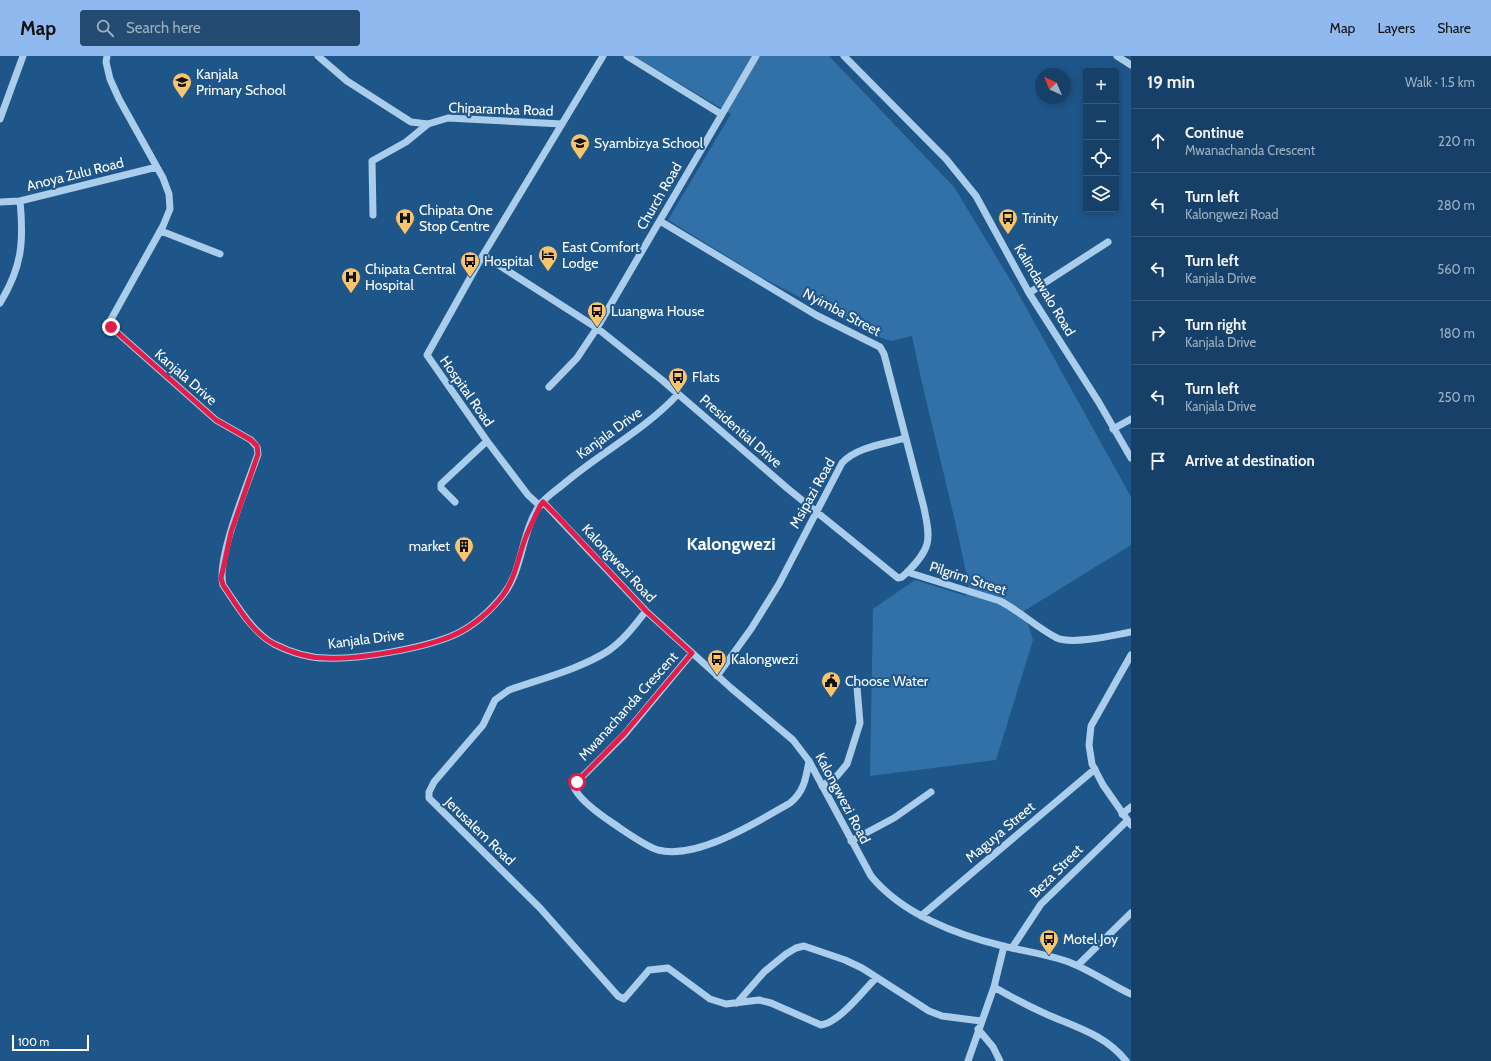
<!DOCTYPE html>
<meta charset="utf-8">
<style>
:root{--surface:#174068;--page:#244b71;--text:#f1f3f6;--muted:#9eafc0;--line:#36597c;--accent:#90b9f0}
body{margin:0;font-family:Cabin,sans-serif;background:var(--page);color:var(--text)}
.controls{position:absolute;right:12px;top:12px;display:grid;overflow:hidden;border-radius:4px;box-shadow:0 2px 10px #0003}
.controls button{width:36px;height:36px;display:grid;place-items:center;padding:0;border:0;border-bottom:1px solid var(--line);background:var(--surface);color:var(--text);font:20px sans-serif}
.compass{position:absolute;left:1035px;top:12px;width:36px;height:36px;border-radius:50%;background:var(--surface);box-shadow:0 2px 10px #0003;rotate:316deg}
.scale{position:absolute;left:12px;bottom:10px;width:77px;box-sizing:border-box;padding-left:4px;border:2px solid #fff;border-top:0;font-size:11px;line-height:14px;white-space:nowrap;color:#fff;-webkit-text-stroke:3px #1f568a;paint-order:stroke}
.stop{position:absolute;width:12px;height:12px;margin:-9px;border:3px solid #e11d48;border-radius:50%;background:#fff}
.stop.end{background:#e11d48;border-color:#fff;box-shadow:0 1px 4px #0008}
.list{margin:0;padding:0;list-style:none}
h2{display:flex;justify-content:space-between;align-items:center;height:52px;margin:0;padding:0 16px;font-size:17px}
h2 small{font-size:13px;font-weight:400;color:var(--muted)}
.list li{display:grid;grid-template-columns:26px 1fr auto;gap:12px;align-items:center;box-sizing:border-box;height:64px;padding:0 16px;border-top:1px solid var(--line)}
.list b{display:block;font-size:15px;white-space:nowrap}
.list p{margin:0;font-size:13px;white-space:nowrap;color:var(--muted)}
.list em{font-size:13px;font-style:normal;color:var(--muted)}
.icon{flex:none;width:22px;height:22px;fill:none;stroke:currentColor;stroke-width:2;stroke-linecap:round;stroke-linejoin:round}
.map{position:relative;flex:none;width:1131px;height:1005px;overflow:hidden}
header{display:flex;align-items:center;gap:24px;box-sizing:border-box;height:56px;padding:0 20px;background:var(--accent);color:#111}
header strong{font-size:19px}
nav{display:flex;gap:22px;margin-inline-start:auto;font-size:14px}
.search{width:280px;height:36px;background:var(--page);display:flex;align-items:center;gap:10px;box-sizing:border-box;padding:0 14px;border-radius:4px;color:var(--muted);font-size:15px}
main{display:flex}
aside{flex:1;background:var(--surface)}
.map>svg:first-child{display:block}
.green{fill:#3270a8}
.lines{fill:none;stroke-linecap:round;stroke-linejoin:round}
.minor{stroke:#aacdeb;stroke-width:7}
.route{stroke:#e11d48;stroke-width:5}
.labels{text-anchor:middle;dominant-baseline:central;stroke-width:4;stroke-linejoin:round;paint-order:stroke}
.poi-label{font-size:14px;fill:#fff;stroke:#1f568a;text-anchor:start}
.street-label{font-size:14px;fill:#fff;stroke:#1f568a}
.district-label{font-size:18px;font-weight:bold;fill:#fff;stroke:#1f568a}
</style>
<header>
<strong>Map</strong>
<div class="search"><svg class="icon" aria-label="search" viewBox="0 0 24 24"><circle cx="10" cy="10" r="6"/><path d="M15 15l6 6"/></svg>Search here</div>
<nav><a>Map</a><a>Layers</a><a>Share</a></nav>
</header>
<main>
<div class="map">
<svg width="1131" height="1005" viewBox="0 0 1131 1005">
<rect width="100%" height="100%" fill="#1f568a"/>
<path class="green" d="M633,0H829L954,131L1014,230L1131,441V489L1024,555L1033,584L996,704L870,720L873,553L915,524L966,540L969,532C953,447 929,364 912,280L891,285L870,278L761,221L668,164L731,58Z"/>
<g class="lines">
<path class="minor" d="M107,0L106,6L110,23L119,43L163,122L169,138L170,153L163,170L109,267L111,271L216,364L251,384L257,391L258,398C248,427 216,502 223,529C237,549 252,576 274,588C290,596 308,602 326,602C358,604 424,592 454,579C472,571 490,555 503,539C523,514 521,477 539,450C545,441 558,433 566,426C603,395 646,373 678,338
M318,0L347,25L411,66L428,68L448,62L562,68
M627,0L721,58
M844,0L946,103L976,140L1029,237L1098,345L1131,402
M1117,0L1131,9
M0,63L23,0
M0,146L20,145L157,111
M373,159L372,105L406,86L428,68
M161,175L220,198
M483,199L597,272L662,324L787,432L898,522L902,521C911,513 924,499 927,488C930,477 926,463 924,452L884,298L880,291L816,259L660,165
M1029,237L1108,186
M0,247C22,211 24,186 20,145
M549,331L577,302L597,272L756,0
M1113,373L1131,363
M455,446L441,432V428L487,385
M543,446L646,555L731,632L793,684L809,705L871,820C902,858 957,879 1003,890C1024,895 1046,898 1066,905C1089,913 1109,928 1131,938
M540,450L528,439L487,385L427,299L483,199L603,0
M907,516L1000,545C1020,555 1037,572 1057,582C1073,589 1114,579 1131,576
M646,555C635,569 623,585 608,595C580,613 540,623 509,634L495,644L483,669L434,726L429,736V742L540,852L618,940L624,943L649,914L668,912L710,943L726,948L759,944L771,947L821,969C840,966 862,936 876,922
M692,597L624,679L577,726L574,731C579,744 602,760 614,768C626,776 645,790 658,794C697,804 757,766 790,747C804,736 806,722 809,705
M1131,599L1091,670L1089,689L1092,708L1103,729L1131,769
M717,620L751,573L779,528L842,407C856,391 885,388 905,382
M822,730L837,720L847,708L860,667L857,631
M1122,758L1131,751
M851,785L894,762L931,736
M921,860L1095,713
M1012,892L1041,848L1127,765
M1078,909L1131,857
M994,931C1011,941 1028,950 1046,958C1075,971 1106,979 1126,1005
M737,947L764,916L786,898L796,892L804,890L845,904L862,912L929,955L942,960L981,965
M978,973L993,991L1000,1005
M968,1005L994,931L1004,890"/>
</g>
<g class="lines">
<path class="route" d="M111,271L216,364L251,384L257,390L258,398L231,476L221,522L223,529C237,549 251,576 274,588C290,596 308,602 326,602C358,604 425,592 454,579C472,571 491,555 503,539C515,523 518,502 525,483C529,472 535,461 540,450L543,446L558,461L646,555L692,597L624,678L577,726"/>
</g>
<defs>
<symbol id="school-pin" viewBox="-11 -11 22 30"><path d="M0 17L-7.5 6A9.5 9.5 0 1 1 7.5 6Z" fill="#fac56a" stroke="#1f568a"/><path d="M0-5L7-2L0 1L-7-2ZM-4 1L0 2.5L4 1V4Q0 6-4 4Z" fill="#111"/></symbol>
<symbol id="hospital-pin" viewBox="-11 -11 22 30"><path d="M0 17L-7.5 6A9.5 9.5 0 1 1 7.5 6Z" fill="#fac56a" stroke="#1f568a"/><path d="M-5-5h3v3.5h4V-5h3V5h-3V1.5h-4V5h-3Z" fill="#111"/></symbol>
<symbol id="bus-pin" viewBox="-11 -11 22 30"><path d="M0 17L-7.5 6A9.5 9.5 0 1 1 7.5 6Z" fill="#fac56a" stroke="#1f568a"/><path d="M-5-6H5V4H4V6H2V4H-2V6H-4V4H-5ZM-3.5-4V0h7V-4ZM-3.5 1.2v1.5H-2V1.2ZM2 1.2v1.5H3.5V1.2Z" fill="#111"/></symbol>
<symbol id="hotel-pin" viewBox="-11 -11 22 30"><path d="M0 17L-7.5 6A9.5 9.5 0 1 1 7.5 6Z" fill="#fac56a" stroke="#1f568a"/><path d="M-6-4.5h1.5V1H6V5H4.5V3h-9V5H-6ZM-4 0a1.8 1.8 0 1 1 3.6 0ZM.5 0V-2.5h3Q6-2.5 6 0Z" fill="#111"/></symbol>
<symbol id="building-pin" viewBox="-11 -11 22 30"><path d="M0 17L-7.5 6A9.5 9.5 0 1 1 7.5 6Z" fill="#fac56a" stroke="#1f568a"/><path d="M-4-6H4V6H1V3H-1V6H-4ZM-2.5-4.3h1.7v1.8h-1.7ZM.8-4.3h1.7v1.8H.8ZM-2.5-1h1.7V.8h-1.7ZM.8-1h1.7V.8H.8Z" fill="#111"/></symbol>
<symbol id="civic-pin" viewBox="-11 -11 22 30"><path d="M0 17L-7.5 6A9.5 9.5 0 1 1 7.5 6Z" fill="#fac56a" stroke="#1f568a"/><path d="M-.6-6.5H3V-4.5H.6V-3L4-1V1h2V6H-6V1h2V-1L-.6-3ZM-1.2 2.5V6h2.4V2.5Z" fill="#111"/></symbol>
</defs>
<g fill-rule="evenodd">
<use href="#school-pin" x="171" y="15" width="22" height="30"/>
<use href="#school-pin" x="569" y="76" width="22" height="30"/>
<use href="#hospital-pin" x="394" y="151" width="22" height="30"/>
<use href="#bus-pin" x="997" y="151" width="22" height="30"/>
<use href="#hotel-pin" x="537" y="188" width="22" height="30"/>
<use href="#bus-pin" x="459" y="194" width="22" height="30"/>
<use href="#hospital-pin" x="340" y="210" width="22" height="30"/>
<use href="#bus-pin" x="586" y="244" width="22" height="30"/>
<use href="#bus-pin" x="667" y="310" width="22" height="30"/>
<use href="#building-pin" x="453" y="479" width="22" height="30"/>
<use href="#bus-pin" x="706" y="592" width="22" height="30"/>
<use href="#civic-pin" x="820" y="614" width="22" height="30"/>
<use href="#bus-pin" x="1038" y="872" width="22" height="30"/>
</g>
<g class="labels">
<g class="poi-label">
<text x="196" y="18">Kanjala<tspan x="196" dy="16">Primary School</tspan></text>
<text x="594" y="87">Syambizya School</text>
<text x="419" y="154">Chipata One<tspan x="419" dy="16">Stop Centre</tspan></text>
<text x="1022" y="162">Trinity</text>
<text x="562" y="191">East Comfort<tspan x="562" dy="16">Lodge</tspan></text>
<text x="484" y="205">Hospital</text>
<text x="365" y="213">Chipata Central<tspan x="365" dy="16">Hospital</tspan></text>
<text x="611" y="255">Luangwa House</text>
<text x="692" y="321">Flats</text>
<text x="450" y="490" text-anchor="end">market</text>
<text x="731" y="603">Kalongwezi</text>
<text x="845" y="625">Choose Water</text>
<text x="1063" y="883">Motel Joy</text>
</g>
<g class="street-label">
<text transform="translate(501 53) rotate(2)">Chiparamba Road</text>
<text transform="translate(75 118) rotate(-14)">Anoya Zulu Road</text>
<text transform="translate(659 140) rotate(-60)">Church Road</text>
<text transform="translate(1045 234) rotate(59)">Kalindawalo Road</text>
<text transform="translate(842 256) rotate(28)">Nyimba Street</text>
<text transform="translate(186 321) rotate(41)">Kanjala Drive</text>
<text transform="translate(467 335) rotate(55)">Hospital Road</text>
<text transform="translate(741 375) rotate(41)">Presidential Drive</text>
<text transform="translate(609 377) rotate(-36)">Kanjala Drive</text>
<text transform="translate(812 437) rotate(-61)">Msipazi Road</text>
<text transform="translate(619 507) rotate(47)">Kalongwezi Road</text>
<text transform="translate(968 522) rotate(18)">Pilgrim Street</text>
<text transform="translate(366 583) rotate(-7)">Kanjala Drive</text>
<text transform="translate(628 650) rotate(-48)">Mwanachanda Crescent</text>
<text transform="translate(843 742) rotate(62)">Kalongwezi Road</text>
<text transform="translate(480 775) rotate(44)">Jerusalem Road</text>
<text transform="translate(1000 776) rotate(-40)">Maguya Street</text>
<text transform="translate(1056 815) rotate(-45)">Beza Street</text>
</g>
<g class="district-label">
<text x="731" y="488">Kalongwezi</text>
</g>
</g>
</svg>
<div class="controls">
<button>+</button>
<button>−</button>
<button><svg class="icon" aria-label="locate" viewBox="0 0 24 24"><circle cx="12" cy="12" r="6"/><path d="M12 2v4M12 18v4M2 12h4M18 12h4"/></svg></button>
<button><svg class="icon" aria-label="layers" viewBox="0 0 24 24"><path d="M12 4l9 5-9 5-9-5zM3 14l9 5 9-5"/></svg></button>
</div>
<svg class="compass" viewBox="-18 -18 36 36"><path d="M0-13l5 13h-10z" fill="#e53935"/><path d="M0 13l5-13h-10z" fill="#9eafc0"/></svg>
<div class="scale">100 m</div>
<div class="stop" style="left:577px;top:726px"></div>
<div class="stop end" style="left:111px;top:271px"></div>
</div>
<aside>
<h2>19 min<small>Walk · 1.5 km</small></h2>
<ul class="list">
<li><svg class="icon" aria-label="ahead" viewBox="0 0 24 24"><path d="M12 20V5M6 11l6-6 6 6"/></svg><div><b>Continue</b><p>Mwanachanda Crescent</p></div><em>220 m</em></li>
<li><svg class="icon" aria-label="left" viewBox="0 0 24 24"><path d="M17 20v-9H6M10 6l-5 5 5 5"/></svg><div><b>Turn left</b><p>Kalongwezi Road</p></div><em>280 m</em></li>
<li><svg class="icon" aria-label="left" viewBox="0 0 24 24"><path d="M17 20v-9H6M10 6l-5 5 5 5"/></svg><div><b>Turn left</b><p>Kanjala Drive</p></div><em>560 m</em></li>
<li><svg class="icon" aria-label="right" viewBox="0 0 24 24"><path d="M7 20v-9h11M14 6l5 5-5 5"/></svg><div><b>Turn right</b><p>Kanjala Drive</p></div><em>180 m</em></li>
<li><svg class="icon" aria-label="left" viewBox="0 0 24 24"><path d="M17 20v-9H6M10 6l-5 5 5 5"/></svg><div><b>Turn left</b><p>Kanjala Drive</p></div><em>250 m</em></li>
<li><svg class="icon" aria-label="arrive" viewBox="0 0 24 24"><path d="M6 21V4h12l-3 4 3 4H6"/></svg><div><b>Arrive at destination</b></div></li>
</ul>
</aside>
</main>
